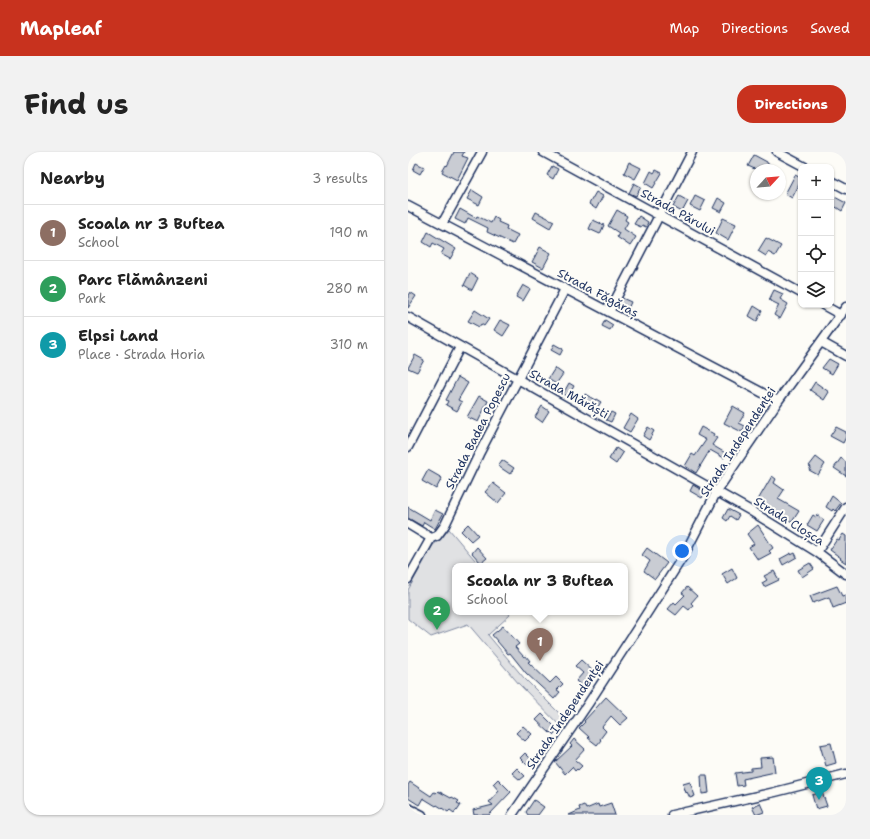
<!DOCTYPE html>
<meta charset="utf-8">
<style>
:root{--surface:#fff;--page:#f2f2f2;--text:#222;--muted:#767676;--line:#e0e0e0;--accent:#c8321e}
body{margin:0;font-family:"Shantell Sans",sans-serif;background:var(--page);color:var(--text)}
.controls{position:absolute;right:12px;top:12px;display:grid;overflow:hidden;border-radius:8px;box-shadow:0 1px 3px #0004}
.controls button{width:36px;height:36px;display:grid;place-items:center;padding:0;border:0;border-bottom:1px solid var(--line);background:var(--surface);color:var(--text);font:20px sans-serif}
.compass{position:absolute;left:342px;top:12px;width:36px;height:36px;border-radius:50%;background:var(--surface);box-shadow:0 1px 3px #0004;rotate:64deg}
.you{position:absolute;left:274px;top:399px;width:14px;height:14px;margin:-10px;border:3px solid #fff;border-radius:50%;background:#1a73e8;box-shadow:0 0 0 6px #1a73e833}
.badge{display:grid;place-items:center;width:26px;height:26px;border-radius:50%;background:var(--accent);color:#fff;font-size:13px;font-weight:700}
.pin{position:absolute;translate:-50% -33px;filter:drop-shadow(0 1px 2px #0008)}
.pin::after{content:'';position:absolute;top:21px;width:14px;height:12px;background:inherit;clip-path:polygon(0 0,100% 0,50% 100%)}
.popup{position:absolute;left:44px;top:411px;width:176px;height:52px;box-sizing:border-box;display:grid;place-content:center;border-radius:8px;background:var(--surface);filter:drop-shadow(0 1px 3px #0005);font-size:13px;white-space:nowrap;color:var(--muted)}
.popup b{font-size:15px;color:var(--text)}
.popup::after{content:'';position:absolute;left:50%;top:100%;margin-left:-8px;border:8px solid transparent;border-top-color:var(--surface)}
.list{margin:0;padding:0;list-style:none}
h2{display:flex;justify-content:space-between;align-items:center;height:52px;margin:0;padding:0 16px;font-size:17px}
h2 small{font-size:13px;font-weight:400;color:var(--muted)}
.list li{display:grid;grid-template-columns:26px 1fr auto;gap:12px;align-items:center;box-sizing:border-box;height:56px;padding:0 16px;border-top:1px solid var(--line)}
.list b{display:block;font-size:15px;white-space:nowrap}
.list p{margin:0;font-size:13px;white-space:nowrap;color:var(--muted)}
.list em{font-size:13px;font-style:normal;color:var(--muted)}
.icon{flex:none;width:22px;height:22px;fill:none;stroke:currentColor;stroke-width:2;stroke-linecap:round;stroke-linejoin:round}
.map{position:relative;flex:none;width:438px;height:663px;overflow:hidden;border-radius:16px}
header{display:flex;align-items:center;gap:24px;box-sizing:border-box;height:56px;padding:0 20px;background:var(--accent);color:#fff}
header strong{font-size:19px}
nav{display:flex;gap:22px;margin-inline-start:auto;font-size:14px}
.intro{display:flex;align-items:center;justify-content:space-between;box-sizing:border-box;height:96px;padding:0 24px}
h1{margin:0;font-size:28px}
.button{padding:10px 18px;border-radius:16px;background:var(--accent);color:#fff;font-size:14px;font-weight:700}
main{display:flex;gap:24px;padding:0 24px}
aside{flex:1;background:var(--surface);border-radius:16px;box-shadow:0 1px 3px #0004}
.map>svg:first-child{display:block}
.green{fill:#e0e1e3;stroke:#7e88a0}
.building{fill:#c9ccd3;stroke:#1b2f5e}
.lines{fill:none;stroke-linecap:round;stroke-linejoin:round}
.minor-casing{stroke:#1b2f5e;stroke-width:11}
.minor{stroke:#fdfcf7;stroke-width:8}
.labels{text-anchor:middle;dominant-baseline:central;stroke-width:4;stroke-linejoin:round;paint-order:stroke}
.street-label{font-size:12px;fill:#1b2f5e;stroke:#fdfcf7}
</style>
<header>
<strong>Mapleaf</strong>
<nav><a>Map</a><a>Directions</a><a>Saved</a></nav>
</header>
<div class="intro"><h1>Find us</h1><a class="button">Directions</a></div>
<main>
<aside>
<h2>Nearby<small>3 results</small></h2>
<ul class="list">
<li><span class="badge" style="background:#8d6e63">1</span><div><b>Scoala nr 3 Buftea</b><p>School</p></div><em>190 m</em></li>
<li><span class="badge" style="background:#2e9e5b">2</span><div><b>Parc Flămânzeni</b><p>Park</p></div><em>280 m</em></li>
<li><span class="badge" style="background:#0f9aa8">3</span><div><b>Elpsi Land</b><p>Place · Strada Horia</p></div><em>310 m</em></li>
</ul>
</aside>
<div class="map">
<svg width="438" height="663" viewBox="0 0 438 663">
<rect width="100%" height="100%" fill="#fdfcf7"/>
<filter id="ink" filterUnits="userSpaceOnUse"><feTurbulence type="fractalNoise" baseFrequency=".025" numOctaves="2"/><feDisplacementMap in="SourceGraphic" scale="8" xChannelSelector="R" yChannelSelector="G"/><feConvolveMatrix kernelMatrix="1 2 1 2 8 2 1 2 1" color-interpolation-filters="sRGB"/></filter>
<g filter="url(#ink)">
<path class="green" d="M41,377L72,414H47V460H100L102,463L80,483L116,526L161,571L156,578L111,532L60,472L23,485L0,467V438L25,393L33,387Z"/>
<path class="building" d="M46,0H56L54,4L60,6L49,28L34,20L38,13L39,14Z
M346,3L359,10V11L370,18H349L340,14Z
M221,10L233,16L227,27L216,21Z
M8,11L16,15L12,22L5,18Z
M144,14L150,17L145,27L139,23Z
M248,18L254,21L245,36L237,31L243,19L246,21Z
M387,23L393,26V29L384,46L377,42Z
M226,31L233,35L228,44L221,41Z
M64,38L75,45L71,53L59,47Z
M188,40L195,44L188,57L181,52Z
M423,43L438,51L434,59L423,52Z
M271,44L280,49L274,60L265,55Z
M287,44L297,49L292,59L282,54Z
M310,46L318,51L313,60L305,56Z
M52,57L68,66L69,64L83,71L86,65L91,68L90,70L99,74L98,77L110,83L105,92L79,80L80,76L60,66L57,72L47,67Z
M209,58L219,64L217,68L220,70L216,77L228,85L222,94L209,85L211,81L200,74Z
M128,60L146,69L142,76L125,66Z
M231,64L240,70L238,75L234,73L233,75L226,72Z
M315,66L328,72L320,88L308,81Z
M185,68L196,73L192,82L181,77Z
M20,80L48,97L42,107L33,102L36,97L25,91L23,95L15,90Z
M358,86L373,94L367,104L360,100L358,104L350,99Z
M132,95L143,101L135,116L124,110Z
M62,121L70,126L64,138L56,133Z
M115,133L122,137L115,149L108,145Z
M366,138L375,142L372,147L380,152L372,167L366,163L371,153L361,148Z
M2,140L8,144L0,156V143Z
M214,146L223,150L218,161L209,157Z
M346,154L354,159L349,169L341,164Z
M67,158L81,167L76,174L73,172L71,175L60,169Z
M92,168L102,173L95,184L86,178Z
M197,168L205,173L202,178L194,174Z
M146,192L155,197L152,203L143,198Z
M7,203L16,208L9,220L0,216Z
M421,207L430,212L424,222L414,216Z
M147,216L155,222L148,232L140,227Z
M50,225L60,231L50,248L54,250L49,259L38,253L40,249L38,248Z
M407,230L421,240L416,248L402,238Z
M161,231L166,234L160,245L155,242Z
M177,242L187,248L188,247L193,250L187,259L171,250Z
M71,244L80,249L70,270L59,265Z
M134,254L141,259L134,270L127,265Z
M325,254L337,261L331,271L337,274L334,280L316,271Z
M203,260L207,262L203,270L198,268Z
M223,262L230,267L222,280L215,276Z
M240,275L246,279L241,288L235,284Z
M293,275L306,282L305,284L309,286L304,293L319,302L316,306L302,298L288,321L277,314L284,302L287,304L298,288L289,283Z
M428,275L438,280V285L435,291L422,284Z
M208,296L215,301L208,312L201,307Z
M408,305L417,312L410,323L401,318L403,315L401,314Z
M433,306L438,310V324L426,316Z
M94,308L106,316L102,322L90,314Z
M20,318L34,326L28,337L14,329Z
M364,324L368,327L366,331L376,338L370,347L391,359L384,370L364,357L363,359L352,353L351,356L347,353Z
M45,325L52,329L46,340L39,336Z
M85,331L98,341L90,351L77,340Z
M285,333L297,340L294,346L282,339Z
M424,344L433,351L427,359L425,357L424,359L418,355Z
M0,355L22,368L27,358L35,362L27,377L16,370L14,374L0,366Z
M320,357L331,363L328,368L322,364L319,369L315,366Z
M405,363L408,365L409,363L416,368L409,379L399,373Z
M60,372L70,383L63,389L53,379Z
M350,373L365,396L361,399L363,401L350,408L341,395L346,392L339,382Z
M435,382L438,384V411L432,407L433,406L422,398L429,387L431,388Z
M69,395L79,406L73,411L64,401Z
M239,396L259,411L247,427L236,419L242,409L234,403Z
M383,401V403L387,401L389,405L375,413L372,407Z
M402,411L406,417L394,425L390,418Z
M324,416L329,426L320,432L314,422Z
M366,419L371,428L356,435L354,431L359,428L356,424Z
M429,434L434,444L437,443L438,451L425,456L421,445L405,451L402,444Z
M279,435L289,444L283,451L285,453L281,458L276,454L268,463L260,457L266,450L268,452L277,443L274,441Z
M95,474L111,492L107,495L116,505L118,504L122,509L120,510L142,531L148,525L155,532L149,538L152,540L146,547L118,521L102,501L100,502L84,483Z
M173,508L186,520L177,528L181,532L178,536L175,533L174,534L168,529L175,521L167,514Z
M198,545L220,566L212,573L203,564L194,575L198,579L192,587L193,588L189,593L180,586L181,585L171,576L177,570L176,569Z
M134,562L150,578L146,583L143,580L142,581L128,568Z
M115,574L124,582L117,589L108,581Z
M166,587L177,597L167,608L174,614L170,618L169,617L167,619L164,615L157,622L147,610L164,594L162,592Z
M423,591L428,611L418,614L412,593Z
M117,601L127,611L123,614L120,612L119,613L112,606Z
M365,605L367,620L335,627L336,633L329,634L327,621L343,619V616L353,615L352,606Z
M109,616L117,624L112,628L104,621Z
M293,623H299L301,641L294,642Z
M90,627L103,640L81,663H66L65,658L85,653L81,650L91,639L85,632Z
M2,630L23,644L26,640L28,641L30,639L43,646L44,645L51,649L49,651L53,653L49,659L48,658L46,661L42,658L40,660L29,653L28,654L15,646L11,653L0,646V633Z
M282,630L287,644L282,646L279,640L278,641L275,632Z
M414,640L419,654L408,657L404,643Z
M126,648L136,655L130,663H120L118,660Z
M203,651L207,663H161L172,658L171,655L176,653L178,657L190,652L191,655Z
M352,651L356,660L348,663L344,655Z"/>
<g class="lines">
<defs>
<path id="minor" d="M135,0L393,141
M369,0L397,15
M423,29L438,37
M0,54L370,249
M34,72L74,0
M415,153L433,163
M201,160L284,0
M0,165L343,359L409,400L438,422
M413,190L438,204
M0,295L52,195
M0,372L23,386
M409,400L438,355
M0,427L23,386L29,384L37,373L71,302L157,137
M0,656L14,663
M104,663L180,552L230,475L276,403L309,339L323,318L370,249L438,155
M264,663L367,640L438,622"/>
</defs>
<use href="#minor" class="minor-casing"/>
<use href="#minor" class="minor"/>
</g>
</g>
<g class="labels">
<g class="street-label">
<text transform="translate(270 60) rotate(29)">Strada Părului</text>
<text transform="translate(190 141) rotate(28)">Strada Făgăraș</text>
<text transform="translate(161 242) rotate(29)">Strada Mărăști</text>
<text transform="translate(70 279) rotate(-63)">Strada Badea Popescu</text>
<text transform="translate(330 290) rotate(-57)">Strada Independenței</text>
<text transform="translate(381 369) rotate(32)">Strada Cloșca</text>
<text transform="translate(157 563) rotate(-56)">Strada Independenței</text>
</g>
</g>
</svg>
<div class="controls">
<button>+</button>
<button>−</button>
<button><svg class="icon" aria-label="locate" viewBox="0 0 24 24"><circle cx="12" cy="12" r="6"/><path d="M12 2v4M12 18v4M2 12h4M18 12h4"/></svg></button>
<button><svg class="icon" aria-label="layers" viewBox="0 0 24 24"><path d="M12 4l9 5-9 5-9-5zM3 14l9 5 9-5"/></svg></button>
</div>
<svg class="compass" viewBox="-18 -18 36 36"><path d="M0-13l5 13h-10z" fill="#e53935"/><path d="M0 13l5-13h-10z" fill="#767676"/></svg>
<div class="you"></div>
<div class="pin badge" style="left:132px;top:509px;background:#8d6e63">1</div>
<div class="popup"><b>Scoala nr 3 Buftea</b>School</div>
<div class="pin badge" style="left:29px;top:478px;background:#2e9e5b">2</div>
<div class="pin badge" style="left:411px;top:648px;background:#0f9aa8">3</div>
</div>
</main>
